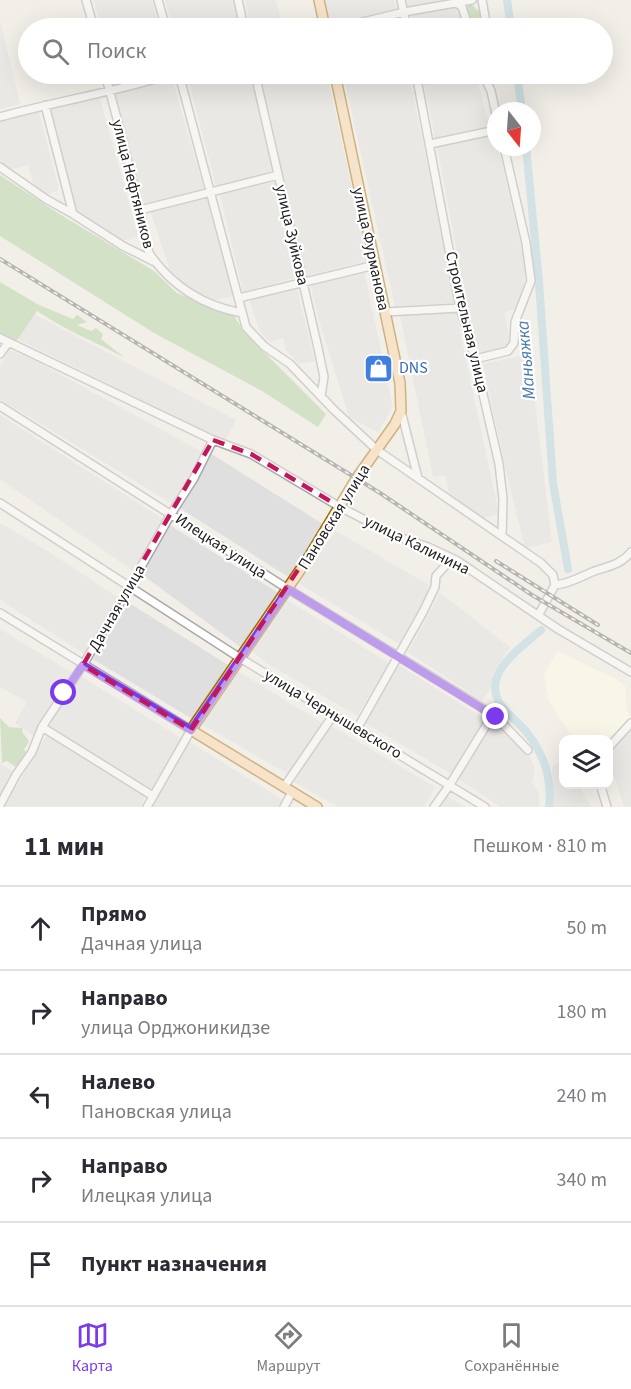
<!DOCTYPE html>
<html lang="ru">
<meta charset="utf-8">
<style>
:root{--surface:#fff;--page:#f2f2f3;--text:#2b2b33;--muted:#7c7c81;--line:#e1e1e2;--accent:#7c3aed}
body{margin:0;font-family:"Source Sans 3",sans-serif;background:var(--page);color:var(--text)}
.controls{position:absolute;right:18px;bottom:18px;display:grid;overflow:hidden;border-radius:12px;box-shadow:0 6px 24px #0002}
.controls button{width:54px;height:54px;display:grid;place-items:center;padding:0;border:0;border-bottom:2px solid var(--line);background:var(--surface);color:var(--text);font:30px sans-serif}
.compass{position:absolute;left:487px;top:102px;width:54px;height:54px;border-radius:50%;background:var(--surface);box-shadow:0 6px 24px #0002;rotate:163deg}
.stop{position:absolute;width:18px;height:18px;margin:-14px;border:4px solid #7c3aed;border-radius:50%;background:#fff}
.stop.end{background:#7c3aed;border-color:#fff;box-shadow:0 2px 6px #0008}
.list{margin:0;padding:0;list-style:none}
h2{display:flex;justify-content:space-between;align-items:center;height:78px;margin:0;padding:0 24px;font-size:26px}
h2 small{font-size:20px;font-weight:400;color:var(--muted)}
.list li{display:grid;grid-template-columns:39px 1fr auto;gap:18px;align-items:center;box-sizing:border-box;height:84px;padding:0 24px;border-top:2px solid var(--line)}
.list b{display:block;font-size:22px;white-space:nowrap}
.list p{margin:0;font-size:20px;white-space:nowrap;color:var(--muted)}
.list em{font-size:20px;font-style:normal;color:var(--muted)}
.icon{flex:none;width:33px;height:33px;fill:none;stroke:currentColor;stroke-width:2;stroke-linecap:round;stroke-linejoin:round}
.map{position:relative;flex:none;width:631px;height:807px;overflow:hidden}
.search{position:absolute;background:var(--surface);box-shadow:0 6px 24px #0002;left:18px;right:18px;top:18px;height:66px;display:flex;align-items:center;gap:15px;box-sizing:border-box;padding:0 21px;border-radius:33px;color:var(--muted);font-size:22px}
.sheet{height:498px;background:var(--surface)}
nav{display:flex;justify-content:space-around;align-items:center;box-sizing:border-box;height:84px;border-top:2px solid var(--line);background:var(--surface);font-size:16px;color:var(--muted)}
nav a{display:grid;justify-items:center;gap:3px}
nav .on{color:var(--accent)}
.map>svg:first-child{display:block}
.residential{fill:#e0dfdf}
.education{fill:#ffffe5}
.forest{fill:#add19e}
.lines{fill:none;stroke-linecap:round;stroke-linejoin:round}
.river{stroke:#aad3df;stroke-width:8}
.minor-casing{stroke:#a9a9a9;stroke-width:10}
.major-casing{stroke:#a06b00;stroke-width:12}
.minor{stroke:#fff;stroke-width:7}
.major{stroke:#fcd6a4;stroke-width:9}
.rail-casing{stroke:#707070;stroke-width:4}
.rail{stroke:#fff;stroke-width:1.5;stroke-dasharray:4.5;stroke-linecap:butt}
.route{stroke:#7c3aed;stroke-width:8}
.marked{fill:none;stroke:#c2185b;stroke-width:4.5;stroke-dasharray:12 8;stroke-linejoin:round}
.labels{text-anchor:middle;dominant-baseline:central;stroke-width:4.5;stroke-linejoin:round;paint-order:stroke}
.street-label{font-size:16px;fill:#222;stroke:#fff}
.shop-label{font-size:16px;fill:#366cbe;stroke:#fff;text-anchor:start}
.water-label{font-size:18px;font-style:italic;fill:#4a7aab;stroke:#fff}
</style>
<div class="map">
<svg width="631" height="807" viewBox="0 0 631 807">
<rect width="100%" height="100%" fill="#f2efe9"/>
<path class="residential" d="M94,0H152L159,28H101Z
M165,0H232L239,28H173Z
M245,0H276L283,28H251Z
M324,0H394L397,13L330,28Z
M406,0H453L408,7Z
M457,7L461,10L466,28H414L411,16Z
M398,19L400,28H355Z
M0,20L20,104L0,109Z
M112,74H150L114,83Z
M191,74H250L273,173L216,186L187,75Z
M259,74H327L368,261L306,276Z
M343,74H409L455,303L395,306Z
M422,74H476L489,126L435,138Z
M172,78L204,189L145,205L115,93Z
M100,98L138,236L123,241L78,214L49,107Z
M39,112L59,190L44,195L35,189L28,165L13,169L0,162V121Z
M495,133L496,147H498L525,264L524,285L515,309L505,312L510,345L483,354L479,353L465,296L437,146Z
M274,182L297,277L243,292L220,194Z
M206,196L233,296L215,300L184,288L170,271L150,210Z
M364,270L393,407L378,432L349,417L319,320L310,283Z
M296,286L315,361L299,364L286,350L283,338L270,342L260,332L249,299Z
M30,312L236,420L225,441L15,338Z
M456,313L499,514L482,518L449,493L445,475L433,477L400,315Z
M10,350L34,360L204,453L174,505L0,399V366Z
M525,355L535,403L552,542L525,548L506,471L483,364Z
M0,415L166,521L148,550L132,570L0,479Z
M210,453L323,524L290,578L178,507Z
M0,523L52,554L119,598L86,655L0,600Z
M168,524L280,594L243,649L140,573Z
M336,531L429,585L423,603L399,644L298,583Z
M440,593L510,647L494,672L491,688L482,701L408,652Z
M287,600L389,663L357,716L268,664L252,651Z
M129,603L230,666L194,720L93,659Z
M0,629L74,674L35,737L15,723L27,702L0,687Z
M399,665L486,720L453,775L365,723Z
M236,670L322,723L290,775L201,724Z
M79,675L181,738L149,793L89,755L91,752L47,724Z
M494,722L514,738L529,755L535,768L532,783L539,793V807H501L457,778L488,726Z
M330,725L435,787L424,807H338L294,782Z
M631,728V807H624L609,760L608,752Z
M48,733L146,794L140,807H4Z
M188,741L285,801L282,807H150Z
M563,761L564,784L578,785L591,807H553L552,766Z
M0,763L14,772L0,799Z
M445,795L466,807H437Z"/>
<path class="education" d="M558,651L616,679L625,686L627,711L631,717L628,720L629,723L609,745L608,740L578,739L569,732L549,701L544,674Z"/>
<path class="forest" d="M461,0H473L471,4L482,14L485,28H471L473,22Z
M0,175L61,215L154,271L177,293L234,316L245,333L326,414L318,427L262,391L154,333L0,236Z
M0,282L39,305L73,319L77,315L87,322L77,325L91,331L96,328L103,334L101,339L125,358C96,342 64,330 37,311L15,343L0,335Z
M0,718L9,727L22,728L23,733L29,741L24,750L28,753L17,768L7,761L2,763Z"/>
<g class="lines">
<path class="river" d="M507,0L511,28
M517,74L522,111
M526,147L539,282L553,483L568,569
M541,630C526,643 496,664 495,686C494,707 517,719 528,734C545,756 552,780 549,807"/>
<defs>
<path id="minor" d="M86,0L94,28
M158,0L166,28
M238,0L244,28
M401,0L407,28
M482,0L487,28
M457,3L462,7L469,28
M338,28L404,12L472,0
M105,74C117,118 129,163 139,207C143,220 144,247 151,256C174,288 204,306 242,313
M179,74L246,327L264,346L290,364L334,410L377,450L541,563L553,575L555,585L539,614
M255,74L318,348L324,377L321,396
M416,74L460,308L475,359L499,464L503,499L502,535
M483,74L491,91L496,114
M45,105L73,214
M0,117C57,101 116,92 172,74
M430,144L496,130
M0,167L46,199L73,214L123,246L153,261
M140,210L278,175
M239,298L375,265
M385,312L460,308
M0,338L213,440L251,454L340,507L396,536L428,547L456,560L558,629L631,672
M0,354L8,343
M475,359L508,351L514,343L515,322L531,281L526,243L504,147
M0,406L288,589L481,707L496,717L528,750
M401,411L418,478
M0,503L240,658L485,807
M555,585C569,584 580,577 592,572C607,566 620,566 631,552
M0,613L191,730L147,807
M42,727L153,796
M357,729L423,612L435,587L436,576L446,565L456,560
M608,748L631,723
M600,784L607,807
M284,787L334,714
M0,805L16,775L32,752L42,727L83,665L129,588L171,514L194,478L213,440
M284,807L292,792
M434,807L449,786L487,724L496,717"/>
<path id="major" d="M319,0L325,28
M317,807L191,730L309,557L356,479L395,424L401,411L400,383L335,74"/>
</defs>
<use href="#minor" class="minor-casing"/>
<use href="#major" class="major-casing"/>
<use href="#minor" class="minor"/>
<use href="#major" class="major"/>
<defs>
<path id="rail" d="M0,259L380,493L532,595L631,653
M496,561L598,625"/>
</defs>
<use href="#rail" class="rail-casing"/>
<use href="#rail" class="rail"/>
</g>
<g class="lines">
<path class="route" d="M64,693L83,665L191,730L288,589L496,717"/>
</g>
<path d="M0 0H631V807H0ZM213,440L251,454L340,507L191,730L83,665Z" fill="#f2efe9" fill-opacity=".55" fill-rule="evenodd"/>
<path class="marked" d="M213,440L251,454L340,507L191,730L83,665Z"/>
<defs>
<symbol id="shop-square" viewBox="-11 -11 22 22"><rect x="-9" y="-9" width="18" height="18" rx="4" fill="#3f7fe0" stroke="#fff"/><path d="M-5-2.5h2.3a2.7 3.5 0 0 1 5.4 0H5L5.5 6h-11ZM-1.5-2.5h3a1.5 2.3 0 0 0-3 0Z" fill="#fff"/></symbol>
</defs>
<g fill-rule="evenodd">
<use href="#shop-square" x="362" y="352" width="33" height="33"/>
</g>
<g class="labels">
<g class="street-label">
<text transform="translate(133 184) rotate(76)">улица Нефтяников</text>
<text transform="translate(292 235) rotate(77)">улица Зуйкова</text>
<text transform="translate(371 249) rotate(78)">улица Фурманова</text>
<text transform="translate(467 322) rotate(77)">Строительная улица</text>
<text transform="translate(334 517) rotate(-58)">Пановская улица</text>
<text transform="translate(417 545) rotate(26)">улица Калинина</text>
<text transform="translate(221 546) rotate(33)">Илецкая улица</text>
<text transform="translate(117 608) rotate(-60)">Дачная улица</text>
<text transform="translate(333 714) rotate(31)">улица Чернышевского</text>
</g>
<g class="shop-label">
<text x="399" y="368">DNS</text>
</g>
<g class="water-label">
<text transform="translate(526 360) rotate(-95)">Маньяжка</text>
</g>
</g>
</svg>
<div class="controls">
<button><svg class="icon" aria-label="layers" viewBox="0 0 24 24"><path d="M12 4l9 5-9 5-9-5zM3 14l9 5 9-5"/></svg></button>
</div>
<svg class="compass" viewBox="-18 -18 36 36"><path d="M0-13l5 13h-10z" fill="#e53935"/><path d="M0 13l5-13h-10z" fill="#7c7c81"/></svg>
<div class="stop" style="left:64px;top:693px"></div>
<div class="stop end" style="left:496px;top:717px"></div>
<div class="search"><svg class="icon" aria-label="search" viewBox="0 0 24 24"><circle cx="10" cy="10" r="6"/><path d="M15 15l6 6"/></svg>Поиск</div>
</div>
<section class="sheet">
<h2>11 мин<small>Пешком · 810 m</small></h2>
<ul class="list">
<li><svg class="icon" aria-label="ahead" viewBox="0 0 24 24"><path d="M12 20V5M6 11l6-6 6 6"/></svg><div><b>Прямо</b><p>Дачная улица</p></div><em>50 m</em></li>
<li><svg class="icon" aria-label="right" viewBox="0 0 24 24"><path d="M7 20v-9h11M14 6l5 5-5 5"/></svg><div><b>Направо</b><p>улица Орджоникидзе</p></div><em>180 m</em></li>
<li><svg class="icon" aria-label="left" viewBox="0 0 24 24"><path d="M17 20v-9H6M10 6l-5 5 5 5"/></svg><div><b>Налево</b><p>Пановская улица</p></div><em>240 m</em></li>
<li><svg class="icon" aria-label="right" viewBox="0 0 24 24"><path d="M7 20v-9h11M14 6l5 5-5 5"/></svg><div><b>Направо</b><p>Илецкая улица</p></div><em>340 m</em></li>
<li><svg class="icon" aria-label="arrive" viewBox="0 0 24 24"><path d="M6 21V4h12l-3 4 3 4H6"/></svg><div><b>Пункт назначения</b></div></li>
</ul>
</section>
<nav>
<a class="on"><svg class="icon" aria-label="map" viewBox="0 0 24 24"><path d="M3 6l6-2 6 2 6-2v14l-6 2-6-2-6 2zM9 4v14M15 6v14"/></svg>Карта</a>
<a><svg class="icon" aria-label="directions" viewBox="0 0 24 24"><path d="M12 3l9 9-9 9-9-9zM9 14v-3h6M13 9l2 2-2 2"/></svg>Маршрут</a>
<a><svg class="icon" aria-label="saved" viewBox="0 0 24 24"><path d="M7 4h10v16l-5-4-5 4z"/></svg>Сохранённые</a>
</nav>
